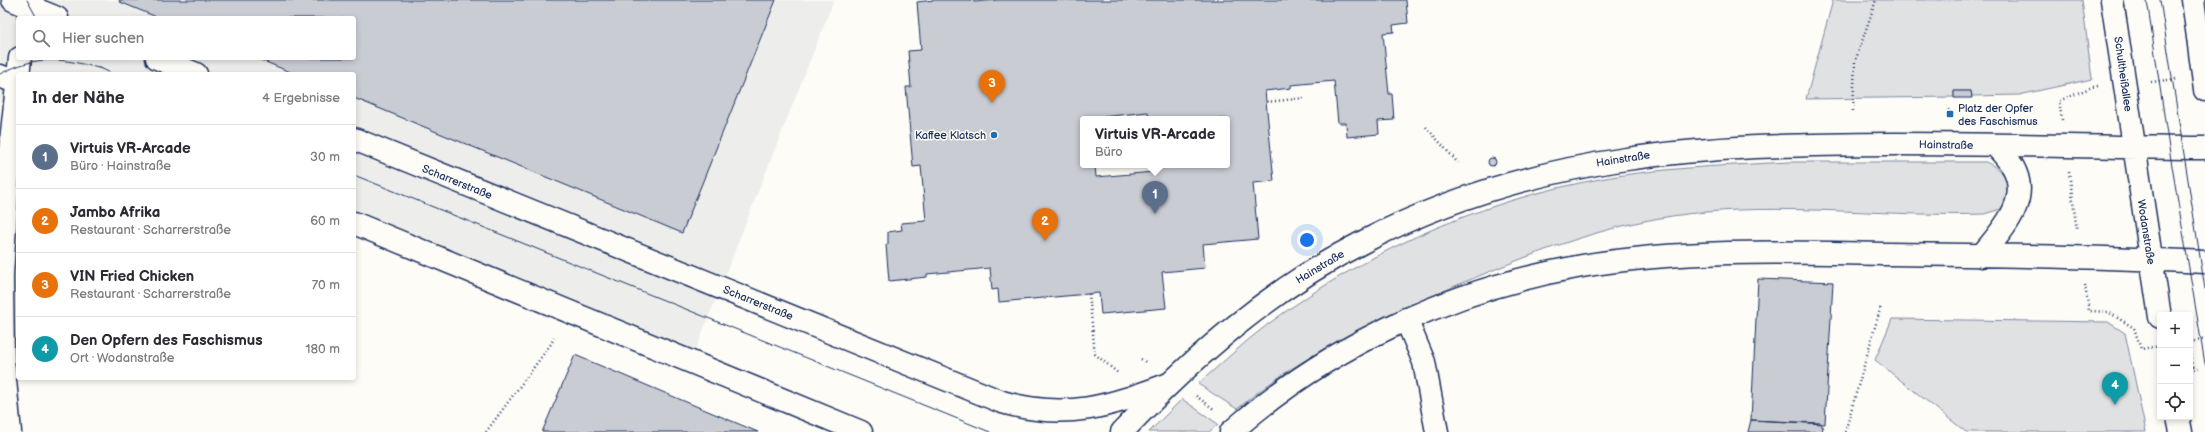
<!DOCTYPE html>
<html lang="de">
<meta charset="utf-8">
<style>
:root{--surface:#fff;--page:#f7f7f7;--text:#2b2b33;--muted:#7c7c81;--line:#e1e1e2;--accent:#0b8043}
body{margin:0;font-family:"Balsamiq Sans",sans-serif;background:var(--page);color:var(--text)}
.controls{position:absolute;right:12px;bottom:12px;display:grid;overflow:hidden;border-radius:4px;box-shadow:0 2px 6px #0003}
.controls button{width:36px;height:36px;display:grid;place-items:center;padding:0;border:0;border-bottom:1px solid var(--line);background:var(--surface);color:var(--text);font:20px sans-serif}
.you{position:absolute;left:1307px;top:240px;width:14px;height:14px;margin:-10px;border:3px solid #fff;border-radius:50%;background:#1a73e8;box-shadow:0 0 0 6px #1a73e833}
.badge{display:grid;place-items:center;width:26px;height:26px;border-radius:50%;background:var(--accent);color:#fff;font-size:13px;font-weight:700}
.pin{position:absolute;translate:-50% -33px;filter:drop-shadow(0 1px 2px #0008)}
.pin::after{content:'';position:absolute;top:21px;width:14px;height:12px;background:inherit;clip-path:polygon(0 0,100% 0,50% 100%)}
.popup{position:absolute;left:1080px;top:116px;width:150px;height:52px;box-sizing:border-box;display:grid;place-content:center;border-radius:4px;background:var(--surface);filter:drop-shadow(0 1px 3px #0005);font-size:13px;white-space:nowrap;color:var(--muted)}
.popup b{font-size:15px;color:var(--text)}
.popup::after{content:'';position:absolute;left:50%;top:100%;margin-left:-8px;border:8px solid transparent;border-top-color:var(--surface)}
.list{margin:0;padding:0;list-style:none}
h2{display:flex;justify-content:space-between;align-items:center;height:52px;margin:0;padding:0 16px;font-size:17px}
h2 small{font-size:13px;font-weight:400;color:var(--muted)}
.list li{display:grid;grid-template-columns:26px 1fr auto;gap:12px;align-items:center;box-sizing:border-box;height:64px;padding:0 16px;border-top:1px solid var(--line)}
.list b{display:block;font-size:15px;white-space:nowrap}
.list p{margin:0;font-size:13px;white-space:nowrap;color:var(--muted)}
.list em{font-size:13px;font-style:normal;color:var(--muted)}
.icon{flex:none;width:22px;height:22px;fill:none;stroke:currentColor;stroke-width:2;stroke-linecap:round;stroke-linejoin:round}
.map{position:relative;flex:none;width:2205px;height:432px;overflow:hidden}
.search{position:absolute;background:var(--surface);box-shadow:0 2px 6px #0003;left:16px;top:16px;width:340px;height:44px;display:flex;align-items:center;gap:10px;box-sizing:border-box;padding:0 14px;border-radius:4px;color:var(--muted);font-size:15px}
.panel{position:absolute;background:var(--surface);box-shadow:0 2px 6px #0003;left:16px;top:72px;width:340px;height:308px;border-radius:4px}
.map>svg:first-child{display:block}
.built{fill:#edeeec;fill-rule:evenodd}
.green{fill:#e0e1e3;stroke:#7e88a0}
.building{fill:#c9ccd3;stroke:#1b2f5e;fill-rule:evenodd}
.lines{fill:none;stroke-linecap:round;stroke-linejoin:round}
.minor-casing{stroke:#1b2f5e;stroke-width:25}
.tertiary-casing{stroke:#1b2f5e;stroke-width:25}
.secondary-casing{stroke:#1b2f5e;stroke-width:25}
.path{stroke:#1b2f5e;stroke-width:2.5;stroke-dasharray:1 3;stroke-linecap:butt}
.minor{stroke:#fdfcf7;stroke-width:22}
.tertiary{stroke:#fdfcf7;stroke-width:22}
.secondary{stroke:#fdfcf7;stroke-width:22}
.tram{stroke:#1b2f5e;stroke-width:1}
.poi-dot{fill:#1f6fb2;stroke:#fdfcf7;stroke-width:1.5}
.labels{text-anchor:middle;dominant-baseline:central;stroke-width:3;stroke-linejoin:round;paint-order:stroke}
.street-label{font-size:11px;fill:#1b2f5e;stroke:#fdfcf7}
.poi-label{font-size:11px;fill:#1b2f5e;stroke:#fdfcf7;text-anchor:start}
</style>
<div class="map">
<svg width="2205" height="432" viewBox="0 0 2205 432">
<rect width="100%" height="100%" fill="#fdfcf7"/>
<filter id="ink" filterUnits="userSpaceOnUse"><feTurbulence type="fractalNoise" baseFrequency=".025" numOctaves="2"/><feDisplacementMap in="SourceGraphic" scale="8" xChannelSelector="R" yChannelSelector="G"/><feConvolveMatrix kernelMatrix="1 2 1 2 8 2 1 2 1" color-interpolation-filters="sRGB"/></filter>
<g filter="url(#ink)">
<path class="built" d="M0,0H834L694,354L354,219V74H18V111L0,104ZM18,18H354V58H18Z"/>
<path class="green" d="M1833,0H2082L2092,79L2019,95L1972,96L1971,91H1954V97L1806,99Z
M1789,162H1986C2009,173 2015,187 2001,209L1984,214C1892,217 1799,204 1706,212C1619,219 1541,250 1462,283C1379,319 1308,350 1237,409L1198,384C1221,364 1243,343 1267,325C1374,245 1498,193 1630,174C1683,167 1736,165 1789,162Z
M1892,319L2108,322L2125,333L2146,432H1966L1875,360Z
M1182,399L1218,424L1209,432H1149Z"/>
<path class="building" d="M119,0H776L682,233L354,98V74H295L256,58H354V18H159L120,2Z
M934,0H974V2L998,0H1406L1408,23L1393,25L1394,32L1383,33L1389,94H1392L1394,120L1378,121L1379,134L1347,137L1346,123H1338L1334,81L1291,85V88L1265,91L1274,181L1253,183L1258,239L1203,244L1205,268L1162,272L1166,308L1101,314L1099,293L999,302L998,289L992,290L990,268L927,274V277L889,281L886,245L888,244V232L902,230L901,223L926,221L921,166L913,167L906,87H911L908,51L921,50L917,2ZM1148,112L1149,119H1227V165H1153L1154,172L1096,177L1095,165H1083V119Z
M1954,91H1971L1972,98H1954Z
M1488 162a4 4 0 1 1 8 0a4 4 0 1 1-8 0Z
M1758,279L1833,282L1825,424L1751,420Z
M575,355L691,404L758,432H542Z
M1751,420L1821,423V427H1823L1822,432H1748Z"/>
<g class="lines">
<defs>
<path id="minor" d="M1406,319L1424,362L1437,432"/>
<path id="tertiary" d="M13,0L57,18
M157,58L196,74
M0,76L18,83
M354,139L1002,402C1067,421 1109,406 1169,384
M354,223L861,432"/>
<path id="secondary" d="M2112,0L2160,317
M2193,0L2205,90
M29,18L33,0
M1981,256C2001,231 2032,201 2013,167C2008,159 2001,152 1995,145
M2178,417L2181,432
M10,432L3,359L2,276L9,160L20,58
M1122,432C1193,357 1272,288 1365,241C1538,152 1704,145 1895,144C1998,144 2102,147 2205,148
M1231,432C1330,344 1453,289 1582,266C1683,249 1787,252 1888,254C1994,255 2100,257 2205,262"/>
</defs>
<use href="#minor" class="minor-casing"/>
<use href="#tertiary" class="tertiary-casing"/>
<use href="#secondary" class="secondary-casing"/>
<path class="path" d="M2151,82L2176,79
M1267,102L1304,98
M1949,109L1950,118
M1853,111L1855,62L1876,0
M2062,120L2059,101L2092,87L2098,86
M1426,127L1458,163
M2069,172L2077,231
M2085,285L2089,311L2108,312L2134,328L2141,349L2160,346
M1089,294L1095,354L1118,373
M2190,342L2205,339
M2190,355L2193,370L2198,369
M1141,359L1147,363
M1196,396L1215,410
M486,432L551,344L555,335
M1845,432L1881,306"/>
<use href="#minor" class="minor"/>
<use href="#tertiary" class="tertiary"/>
<use href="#secondary" class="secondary"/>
<path class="tram" d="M27,0L37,18
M2147,0L2169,148L2205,364
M2160,0L2205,289
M98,67L113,74
M0,74C38,54 62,58 102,69
M354,175L990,432"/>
</g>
</g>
<g class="poi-dot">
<rect x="1946" y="110" width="8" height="8" rx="2"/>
<circle cx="994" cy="135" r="4"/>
</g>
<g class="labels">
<g class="street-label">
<text transform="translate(2123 74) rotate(82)">Schultheißallee</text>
<text transform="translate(1946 145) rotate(1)">Hainstraße</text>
<text transform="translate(1623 159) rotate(-9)">Hainstraße</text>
<text transform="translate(457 182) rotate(22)">Scharrerstraße</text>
<text transform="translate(2146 232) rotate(81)">Wodanstraße</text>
<text transform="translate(1320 267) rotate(-31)">Hainstraße</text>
<text transform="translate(758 303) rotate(22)">Scharrerstraße</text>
</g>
<g class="poi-label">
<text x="1958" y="108">Platz der Opfer<tspan x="1958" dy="13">des Faschismus</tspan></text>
<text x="986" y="135" text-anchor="end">Kaffee Klatsch</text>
</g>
</g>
</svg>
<div class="controls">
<button>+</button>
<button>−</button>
<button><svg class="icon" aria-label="locate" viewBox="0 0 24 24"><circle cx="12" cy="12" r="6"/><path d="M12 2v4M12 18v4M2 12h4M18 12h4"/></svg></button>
</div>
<div class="you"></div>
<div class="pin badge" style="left:1155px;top:214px;background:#5c6f8a">1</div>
<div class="popup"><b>Virtuis VR-Arcade</b>Büro</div>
<div class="pin badge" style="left:1045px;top:241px;background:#e8710a">2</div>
<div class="pin badge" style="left:992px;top:103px;background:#e8710a">3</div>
<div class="pin badge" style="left:2115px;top:405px;background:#0f9aa8">4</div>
<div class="search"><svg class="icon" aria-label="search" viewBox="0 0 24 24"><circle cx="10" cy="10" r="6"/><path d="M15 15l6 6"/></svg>Hier suchen</div>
<section class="panel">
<h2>In der Nähe<small>4 Ergebnisse</small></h2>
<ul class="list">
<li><span class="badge" style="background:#5c6f8a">1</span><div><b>Virtuis VR-Arcade</b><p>Büro · Hainstraße</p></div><em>30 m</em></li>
<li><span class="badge" style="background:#e8710a">2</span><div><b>Jambo Afrika</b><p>Restaurant · Scharrerstraße</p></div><em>60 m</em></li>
<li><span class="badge" style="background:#e8710a">3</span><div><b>VIN Fried Chicken</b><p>Restaurant · Scharrerstraße</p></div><em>70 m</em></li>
<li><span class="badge" style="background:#0f9aa8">4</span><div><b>Den Opfern des Faschismus</b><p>Ort · Wodanstraße</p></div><em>180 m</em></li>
</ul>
</section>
</div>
